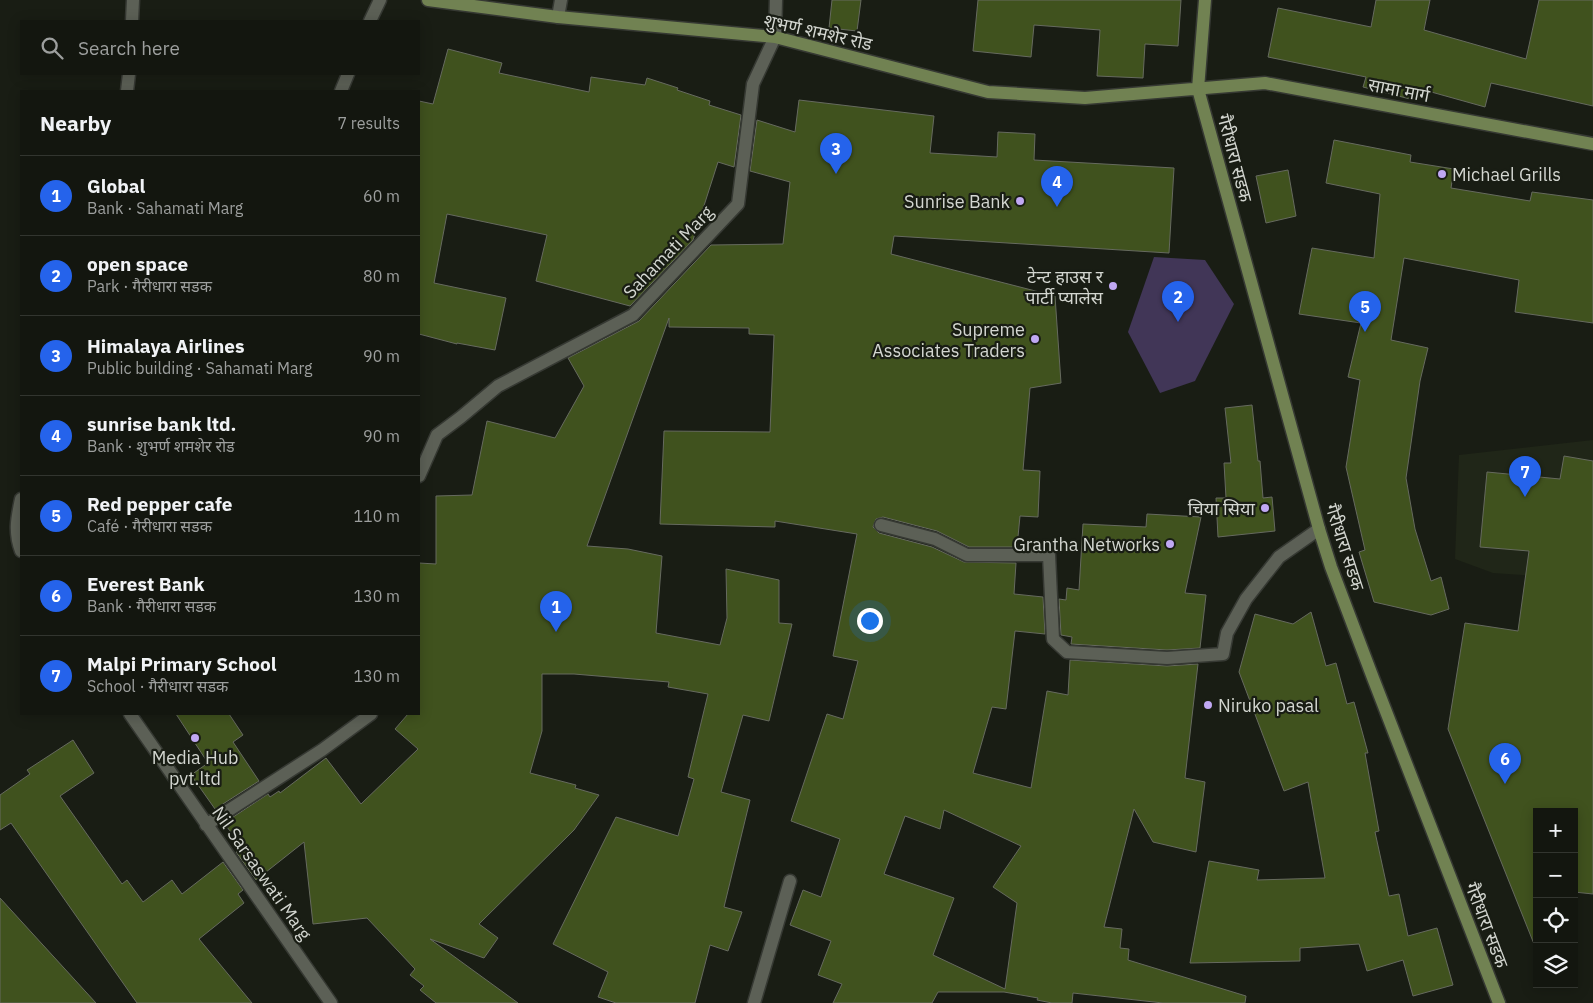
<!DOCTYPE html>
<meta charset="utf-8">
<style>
:root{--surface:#13160f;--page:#1c1f18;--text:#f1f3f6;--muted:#9d9f9e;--line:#32352f;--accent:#2563eb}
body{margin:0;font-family:"IBM Plex Sans","Noto Sans Devanagari",sans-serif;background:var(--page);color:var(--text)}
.controls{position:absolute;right:15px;bottom:15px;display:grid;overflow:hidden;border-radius:0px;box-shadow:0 2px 12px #0003}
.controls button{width:45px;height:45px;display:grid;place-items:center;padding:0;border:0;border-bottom:1px solid var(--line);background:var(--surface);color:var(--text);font:25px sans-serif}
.you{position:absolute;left:869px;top:620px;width:18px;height:18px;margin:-12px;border:4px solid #fff;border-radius:50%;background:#1a73e8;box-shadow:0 0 0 8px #1a73e833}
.badge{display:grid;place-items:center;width:32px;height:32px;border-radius:50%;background:var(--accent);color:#fff;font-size:16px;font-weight:700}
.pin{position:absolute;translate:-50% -41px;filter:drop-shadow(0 1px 2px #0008)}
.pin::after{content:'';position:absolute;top:26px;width:18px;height:15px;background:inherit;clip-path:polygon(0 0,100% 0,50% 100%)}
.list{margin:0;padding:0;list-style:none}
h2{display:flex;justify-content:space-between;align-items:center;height:65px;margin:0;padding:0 20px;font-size:21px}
h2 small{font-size:16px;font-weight:400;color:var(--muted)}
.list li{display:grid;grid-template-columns:32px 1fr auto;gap:15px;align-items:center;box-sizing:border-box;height:80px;padding:0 20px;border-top:1px solid var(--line)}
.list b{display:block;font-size:19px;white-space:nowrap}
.list p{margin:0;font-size:16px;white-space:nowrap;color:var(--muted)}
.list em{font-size:16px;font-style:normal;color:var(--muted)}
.icon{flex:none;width:28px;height:28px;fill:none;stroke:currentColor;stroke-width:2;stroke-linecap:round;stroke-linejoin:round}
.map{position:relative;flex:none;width:1593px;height:1003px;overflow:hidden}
.search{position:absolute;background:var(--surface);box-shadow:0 2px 12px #0003;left:20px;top:20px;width:400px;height:55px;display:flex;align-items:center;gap:12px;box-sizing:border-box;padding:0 18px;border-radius:0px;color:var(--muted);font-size:19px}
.panel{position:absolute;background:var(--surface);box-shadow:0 2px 12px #0003;left:20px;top:90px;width:400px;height:625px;border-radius:0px}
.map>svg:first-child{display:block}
.built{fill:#202618}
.green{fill:#413657}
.building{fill:#40521e;stroke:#666a5f;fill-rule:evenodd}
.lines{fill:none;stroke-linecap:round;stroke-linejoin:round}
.service-casing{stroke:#363933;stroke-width:15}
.minor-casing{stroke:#363933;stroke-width:15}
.secondary-casing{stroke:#363933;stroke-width:15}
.service{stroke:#5c6056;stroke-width:12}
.minor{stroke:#5c6056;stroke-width:12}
.secondary{stroke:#718252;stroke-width:12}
.poi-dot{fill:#c0a8f3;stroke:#191d14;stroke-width:2}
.labels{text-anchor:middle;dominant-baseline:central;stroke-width:4.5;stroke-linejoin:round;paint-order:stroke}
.street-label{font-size:18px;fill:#d3d6d0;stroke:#191d14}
.poi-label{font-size:18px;fill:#d3d6d0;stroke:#191d14;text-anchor:end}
</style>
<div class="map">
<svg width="1593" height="1003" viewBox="0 0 1593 1003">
<rect width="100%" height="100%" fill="#191d14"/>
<path class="built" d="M1593,440V539L1555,577L1493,573L1455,559L1459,455Z"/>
<path class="green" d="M1154,257L1205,260L1234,304L1195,381L1160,393L1128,332Z"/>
<path class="building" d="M832,0H861L857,31L829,28Z
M978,0H1181L1178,46L1145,44L1143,78L1097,76L1100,30L1034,25L1031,57L973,51Z
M1376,0H1430L1424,30L1526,59L1539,0H1593V106L1491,83L1485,107L1417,88L1414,100L1363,87L1366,77L1268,57L1278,8L1371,27Z
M448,49L502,63L499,73L589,92L591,77L645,85L647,78L678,88L677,90L710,101L709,105L741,115L734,167L718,162L693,240L630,306L536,281L547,235L447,214L434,283L506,298L495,350L457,343V344L419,334V101L433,104Z
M799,100L934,116L930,153L997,157L998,132L1035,134L1034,160L1174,168L1169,253L894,236L891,254L1055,296L1061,383L1030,388L1023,470L1040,471L1038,517L1020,516L1017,547H969L937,531L883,517L876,519L873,527L879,533L932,547L964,562L1016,563L1014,594L1043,597L1045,634L1015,631L1006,709L992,707L973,773L1031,788L1047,691L1068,695L1070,660L1167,666L1198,664L1185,778L1205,782L1196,852L1153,842L1134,809L1104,927L1122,929L1120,948L1129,949L1128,960L1246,996L1245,1003H1163L1073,993L1072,1003H1052L1037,1000L1038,998L1004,992H938L932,1003H833L842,984L818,975L831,941L790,925L803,890L821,897L840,839L791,821L827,714L843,719L858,661L833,656L857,534L775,521V527L660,524L664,431L770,432L774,335L749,334V328L669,327V318L587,546L628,549L662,556L656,633L720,645L727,618L726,569L779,580V623L792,624L769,721L743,715L721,792L750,800L724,907L742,912L728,951L710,945L695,1003H616L598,997L608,972L553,944L616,817L678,836L694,779L688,777L708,694L668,687L669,682L574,674H542V731L530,773L576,785L575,788L599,795L574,830L479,924L498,938L484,958L430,939L518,1003H436L420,990L424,986L410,975L415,969L367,918L313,924L304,842L256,880L236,852L242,847L224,823L268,794L270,797L279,791L280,793L326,758L361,804L418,749L395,729L408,714H419V563L436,564V496L472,495L487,421L555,438L584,386L568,358L639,321L711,245L783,244L790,182L750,171L757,120L795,132ZM944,810L1021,846L993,887L1017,903L1005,989L933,955L954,898L884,874L905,816L940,829Z
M1334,140L1411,155L1410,162L1454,169L1451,188L1530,201L1532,192L1593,200V323L1515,312L1519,280L1404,258L1391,340L1428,348L1420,381L1406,478L1415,529L1431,581L1441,577L1449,609L1431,615L1374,602L1359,552L1365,550L1346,467L1360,380L1348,377L1361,323L1299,314L1312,248L1374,258L1380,194L1326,183Z
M1288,170L1296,216L1266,223L1256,176Z
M1252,405L1258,461H1260L1263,498L1272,497L1275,531L1218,537L1216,498H1226L1224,463H1231L1225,408Z
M1564,456L1593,461V894L1574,892V812H1537L1536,949L1448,729L1465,623L1518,631L1529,551L1480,547L1487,472L1560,479Z
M1147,514L1201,517L1185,593L1206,595L1200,648L1167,650L1071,644L1072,637L1061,635L1059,599L1066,600L1067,588L1079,590L1083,524L1146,527Z
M1311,612L1326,666L1336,663L1347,704L1354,702L1368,753H1365L1379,831L1375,832L1389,896L1399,894L1408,936L1437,928L1453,985L1413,996L1403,960L1367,971L1359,944L1300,948V961L1190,963L1209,861L1259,870L1257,880L1325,878L1308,782L1284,791L1239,672L1255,614L1293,624Z
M176,714H229L243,735L233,742L259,781L215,809L191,775L208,763Z
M73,740L94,773L60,796L122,884L127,880L143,902L172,880L182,894L223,862L243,890L238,894L244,903L199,939L252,1003H137L11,823L0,830V795L30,774L27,770Z
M0,898L96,1003H0Z"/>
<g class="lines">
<defs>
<path id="service" d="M370,21L380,0
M341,91L348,74"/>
<path id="minor" d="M558,17L561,0
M132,21L133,0
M127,91L129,74
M419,476L437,435L461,417L498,386L633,315L738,204L753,84L775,37L776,0
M21,499C17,518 14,532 21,551
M881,525L935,539L967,555H1049L1053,639L1067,652L1167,658L1223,654L1227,633L1246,599L1279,557L1319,529
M130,714L331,1003
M206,825L322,750L371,714
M754,1003L790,881"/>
<path id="secondary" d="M428,0L558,17L775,37L988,92L1085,98L1265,83L1593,144
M1205,0L1198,89L1319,529L1331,567L1373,678L1499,1003"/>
</defs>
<use href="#service" class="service-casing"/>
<use href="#minor" class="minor-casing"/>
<use href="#secondary" class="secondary-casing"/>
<use href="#service" class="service"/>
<use href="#minor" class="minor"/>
<use href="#secondary" class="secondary"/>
</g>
<g class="poi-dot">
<circle cx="1442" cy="174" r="5"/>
<circle cx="1020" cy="201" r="5"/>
<circle cx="1113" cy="286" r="5"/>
<circle cx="1035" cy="339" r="5"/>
<circle cx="1265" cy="508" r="5"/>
<circle cx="1170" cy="544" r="5"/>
<circle cx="1208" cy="705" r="5"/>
<circle cx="195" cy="738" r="5"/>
</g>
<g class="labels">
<g class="street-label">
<text transform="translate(818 32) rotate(13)">शुभर्ण शमशेर रोड</text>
<text transform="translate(1399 90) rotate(11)">सामा मार्ग</text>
<text transform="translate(1235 158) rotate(75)">गैरीधारा सडक</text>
<text transform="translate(668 252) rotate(-46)">Sahamati Marg</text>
<text transform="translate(1345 547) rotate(72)">गैरीधारा सडक</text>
<text transform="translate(262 873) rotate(55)">Nil Sarsaswati Marg</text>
<text transform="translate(1487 925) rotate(69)">गैरीधारा सडक</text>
</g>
<g class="poi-label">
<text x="1452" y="174" text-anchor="start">Michael Grills</text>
<text x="1010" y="201">Sunrise Bank</text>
<text x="1103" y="276">टेन्ट हाउस र<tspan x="1103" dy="21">पार्टी प्यालेस</tspan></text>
<text x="1025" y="329">Supreme<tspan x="1025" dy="21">Associates Traders</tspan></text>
<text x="1255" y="508">चिया सिया</text>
<text x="1160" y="544">Grantha Networks</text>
<text x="1218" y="705" text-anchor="start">Niruko pasal</text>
<text x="195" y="757" text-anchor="middle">Media Hub<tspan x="195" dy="21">pvt.ltd</tspan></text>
</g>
</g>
</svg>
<div class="controls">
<button>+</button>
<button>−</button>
<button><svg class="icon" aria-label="locate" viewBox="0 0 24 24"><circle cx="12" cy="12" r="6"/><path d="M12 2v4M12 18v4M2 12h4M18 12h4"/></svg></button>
<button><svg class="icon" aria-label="layers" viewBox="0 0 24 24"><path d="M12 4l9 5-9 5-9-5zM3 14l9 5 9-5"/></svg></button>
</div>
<div class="you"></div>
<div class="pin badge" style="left:556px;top:632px">1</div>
<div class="pin badge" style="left:1178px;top:322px">2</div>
<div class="pin badge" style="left:836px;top:174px">3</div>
<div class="pin badge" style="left:1057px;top:207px">4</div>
<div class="pin badge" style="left:1365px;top:332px">5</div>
<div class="pin badge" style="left:1505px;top:784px">6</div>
<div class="pin badge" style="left:1525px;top:497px">7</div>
<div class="search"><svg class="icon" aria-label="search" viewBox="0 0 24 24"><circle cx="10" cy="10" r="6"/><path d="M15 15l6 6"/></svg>Search here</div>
<section class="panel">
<h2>Nearby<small>7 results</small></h2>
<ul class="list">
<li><span class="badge">1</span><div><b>Global</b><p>Bank · Sahamati Marg</p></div><em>60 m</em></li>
<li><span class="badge">2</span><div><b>open space</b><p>Park · गैरीधारा सडक</p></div><em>80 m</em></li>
<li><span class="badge">3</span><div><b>Himalaya Airlines</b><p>Public building · Sahamati Marg</p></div><em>90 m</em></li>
<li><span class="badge">4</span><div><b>sunrise bank ltd.</b><p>Bank · शुभर्ण शमशेर रोड</p></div><em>90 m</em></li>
<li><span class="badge">5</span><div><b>Red pepper cafe</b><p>Café · गैरीधारा सडक</p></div><em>110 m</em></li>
<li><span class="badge">6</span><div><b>Everest Bank</b><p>Bank · गैरीधारा सडक</p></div><em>130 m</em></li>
<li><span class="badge">7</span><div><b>Malpi Primary School</b><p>School · गैरीधारा सडक</p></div><em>130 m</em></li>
</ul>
</section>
</div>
